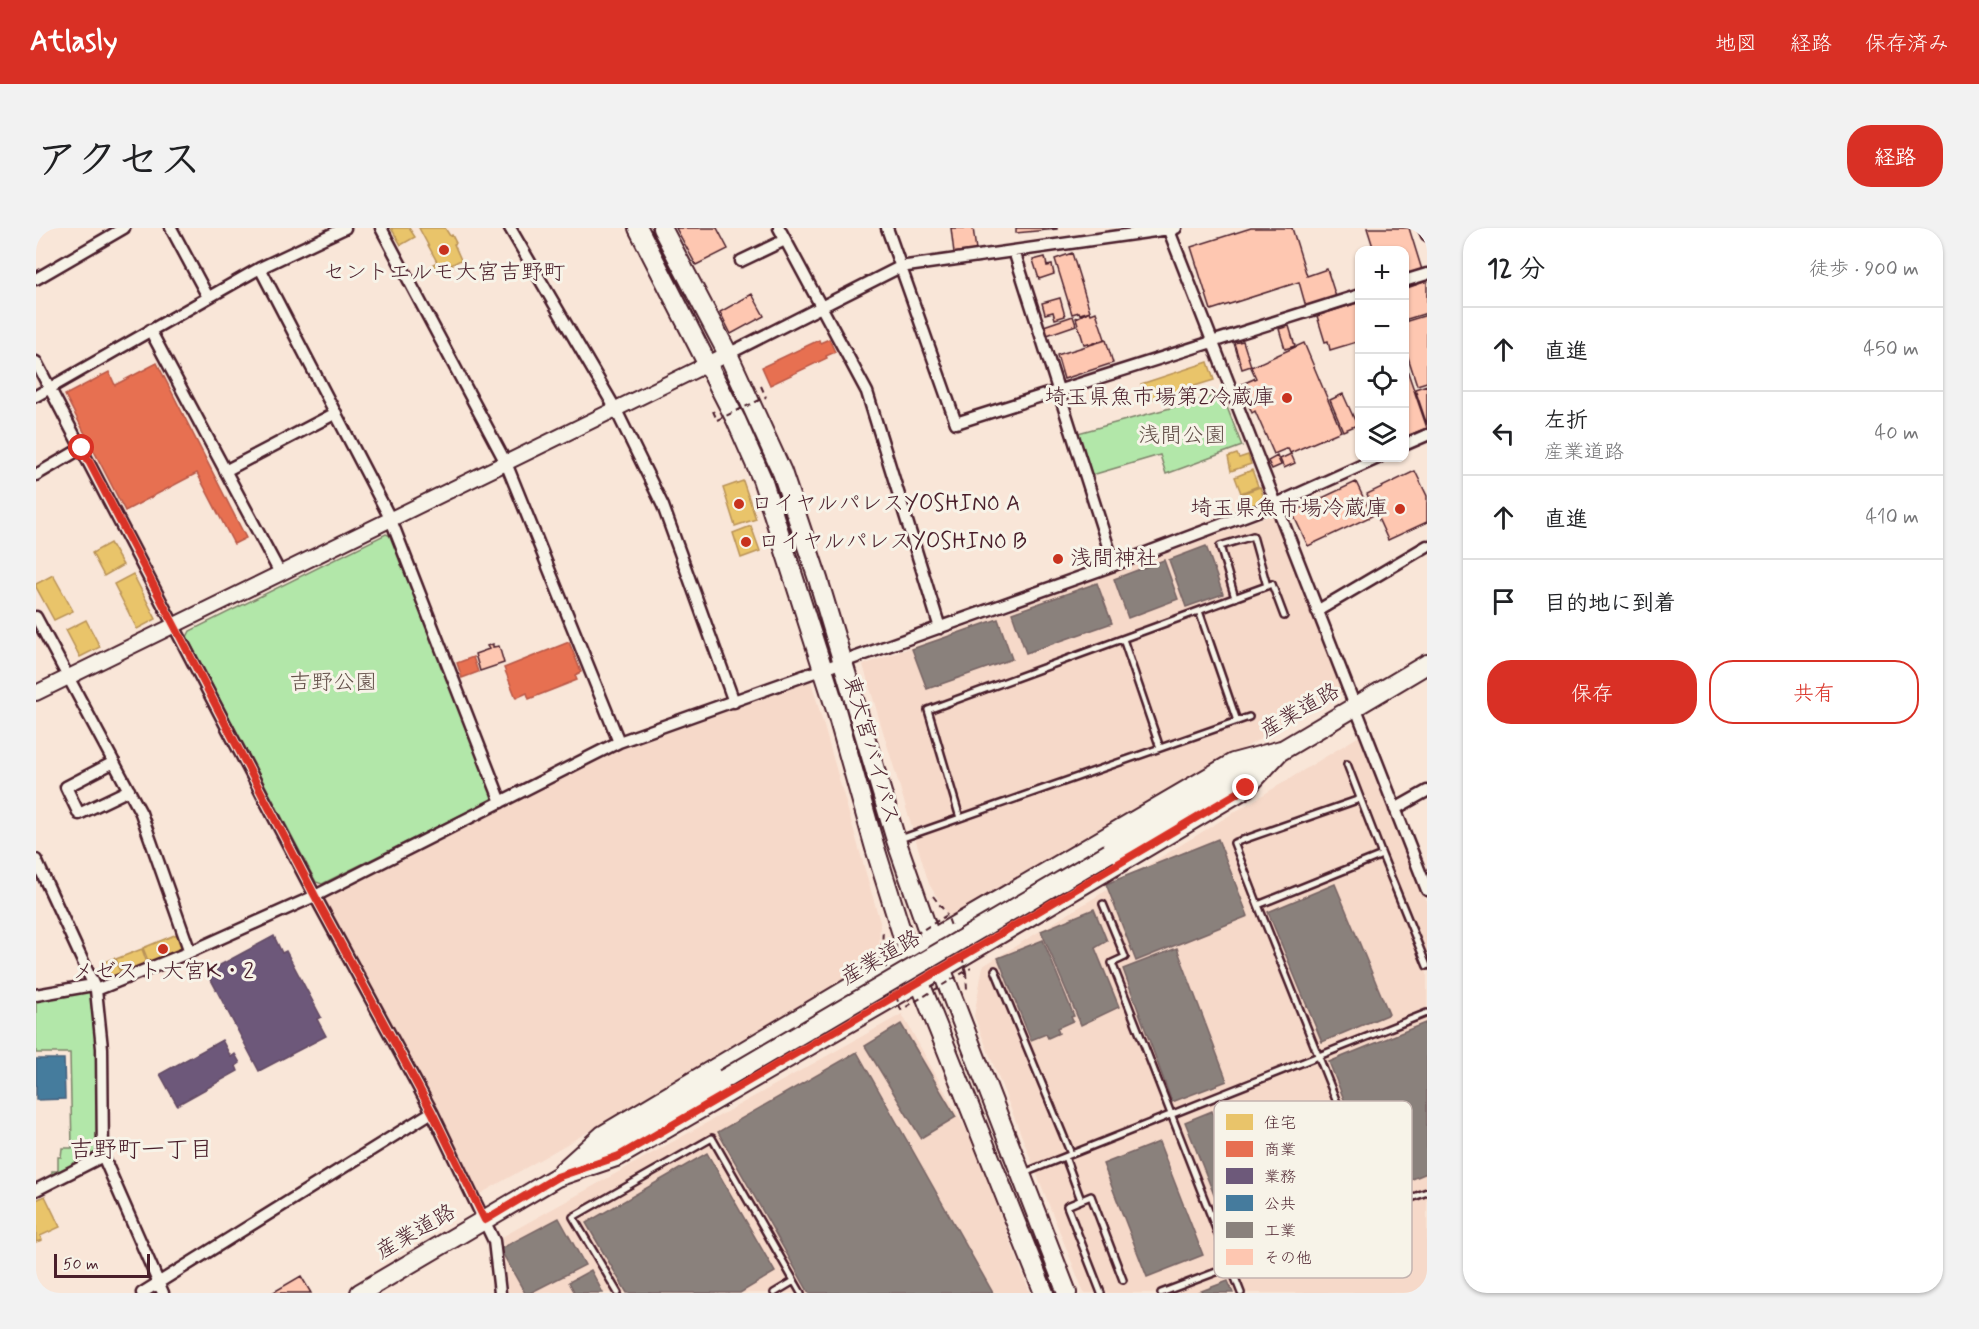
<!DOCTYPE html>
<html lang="ja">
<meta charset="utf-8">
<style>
:root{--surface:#fff;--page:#f2f2f2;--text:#202124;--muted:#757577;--line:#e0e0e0;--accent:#d93025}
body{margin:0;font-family:Mynerve,"Klee One",sans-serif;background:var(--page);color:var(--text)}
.controls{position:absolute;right:18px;top:18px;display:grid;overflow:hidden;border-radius:12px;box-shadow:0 2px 4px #0004}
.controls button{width:54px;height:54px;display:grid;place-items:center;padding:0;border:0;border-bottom:2px solid var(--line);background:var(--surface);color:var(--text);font:30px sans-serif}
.scale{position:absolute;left:18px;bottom:15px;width:96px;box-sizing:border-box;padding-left:6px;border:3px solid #4a1f2b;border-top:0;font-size:16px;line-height:21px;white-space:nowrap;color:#4a1f2b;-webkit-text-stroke:4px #f7f3e8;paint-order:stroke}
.stop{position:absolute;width:18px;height:18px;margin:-14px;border:4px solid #d93025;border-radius:50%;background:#fff}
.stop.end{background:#d93025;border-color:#fff;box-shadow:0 2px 6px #0008}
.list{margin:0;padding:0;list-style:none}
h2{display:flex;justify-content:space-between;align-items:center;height:78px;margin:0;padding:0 24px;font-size:26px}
h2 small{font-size:20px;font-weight:400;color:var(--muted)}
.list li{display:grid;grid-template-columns:39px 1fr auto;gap:18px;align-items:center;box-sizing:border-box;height:84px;padding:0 24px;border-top:2px solid var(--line)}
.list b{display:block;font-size:22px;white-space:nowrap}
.list p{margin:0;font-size:20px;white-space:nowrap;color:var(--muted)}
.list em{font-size:20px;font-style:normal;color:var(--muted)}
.actions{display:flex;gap:12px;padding:18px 24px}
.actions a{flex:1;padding:14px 0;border:2px solid var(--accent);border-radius:24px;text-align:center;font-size:21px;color:var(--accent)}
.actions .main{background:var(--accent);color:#fff}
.icon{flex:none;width:33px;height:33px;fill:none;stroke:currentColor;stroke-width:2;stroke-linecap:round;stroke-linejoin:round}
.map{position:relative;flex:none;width:1391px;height:1065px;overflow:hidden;border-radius:24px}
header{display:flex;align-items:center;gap:36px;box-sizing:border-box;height:84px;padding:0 30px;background:var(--accent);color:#fff}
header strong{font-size:28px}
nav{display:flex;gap:33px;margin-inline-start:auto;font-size:21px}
.intro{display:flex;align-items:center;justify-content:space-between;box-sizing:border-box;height:144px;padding:0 36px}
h1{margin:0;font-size:42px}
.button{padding:15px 27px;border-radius:24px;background:var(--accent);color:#fff;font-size:21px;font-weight:700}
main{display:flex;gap:36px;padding:0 36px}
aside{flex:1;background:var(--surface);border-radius:24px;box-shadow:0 2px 4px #0004}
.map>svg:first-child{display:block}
.built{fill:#f6d9c9}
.green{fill:#b2e7a9;stroke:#7e836a;stroke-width:1.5}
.homes{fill:#e9c46a;stroke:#b99257;stroke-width:1.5}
.shops{fill:#e76f51;stroke:#b85746;stroke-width:1.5}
.offices{fill:#6d597a;stroke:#624862;stroke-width:1.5}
.public{fill:#457b9d;stroke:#465f7b;stroke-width:1.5}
.industry{fill:#8a817c;stroke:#776464;stroke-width:1.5}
.building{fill:#fec7b1;stroke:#4a1f2b;stroke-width:1.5}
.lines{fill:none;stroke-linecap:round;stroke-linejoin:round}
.service-casing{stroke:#4a1f2b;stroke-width:10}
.minor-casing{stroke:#4a1f2b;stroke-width:15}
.tertiary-casing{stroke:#4a1f2b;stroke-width:18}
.primary-casing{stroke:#4a1f2b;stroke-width:22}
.trunk-casing{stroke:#4a1f2b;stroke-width:22}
.path{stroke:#4a1f2b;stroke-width:2;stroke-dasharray:6 4.5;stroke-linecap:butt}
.service{stroke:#f7f3e8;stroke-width:5}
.minor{stroke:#f7f3e8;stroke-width:10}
.tertiary{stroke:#f7f3e8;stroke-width:14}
.primary{stroke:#f7f3e8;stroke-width:18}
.trunk{stroke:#f7f3e8;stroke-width:18}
.primary-bridge-casing{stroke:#4a1f2b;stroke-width:22;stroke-linecap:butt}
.path-bridge{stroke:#4a1f2b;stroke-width:2;stroke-dasharray:6 4.5;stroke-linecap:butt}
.primary-bridge{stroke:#f7f3e8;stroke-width:18}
.route{stroke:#d93025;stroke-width:8}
.poi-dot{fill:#c8321e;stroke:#f7f3e8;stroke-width:2}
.labels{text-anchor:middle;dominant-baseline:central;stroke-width:6;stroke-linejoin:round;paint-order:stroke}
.poi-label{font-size:22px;fill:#4a1f2b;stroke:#f7f3e8;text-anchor:start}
.park-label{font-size:22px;fill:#64514a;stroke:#f7f3e8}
.street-label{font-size:22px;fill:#4a1f2b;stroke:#f7f3e8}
.neighbourhood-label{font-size:24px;fill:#4a1f2b;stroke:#f7f3e8}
.key{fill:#f7f3e8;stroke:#c3b3af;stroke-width:1.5}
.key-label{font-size:16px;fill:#4a1f2b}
</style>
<header>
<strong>Atlasly</strong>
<nav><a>地図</a><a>経路</a><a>保存済み</a></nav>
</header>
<div class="intro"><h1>アクセス</h1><a class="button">経路</a></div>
<main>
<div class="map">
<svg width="1391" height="1065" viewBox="0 0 1391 1065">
<rect width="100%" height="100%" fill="#f9e6d8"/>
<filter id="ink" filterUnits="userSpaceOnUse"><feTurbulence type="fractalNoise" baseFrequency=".0167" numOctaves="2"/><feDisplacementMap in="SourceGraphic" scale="12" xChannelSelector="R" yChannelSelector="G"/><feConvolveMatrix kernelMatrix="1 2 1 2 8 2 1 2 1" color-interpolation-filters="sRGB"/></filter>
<g filter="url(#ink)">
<path class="built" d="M1238,286L1306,464L913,689L893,656L827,437Z
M775,453L844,694L843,725L767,780L444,966L286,669L585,521Z
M1325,507L1391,675V1065H1048L938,788L947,738Z
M866,786L937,914L994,1065H472L466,1009Z"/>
<path class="green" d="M1186,166L1206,218L1130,246L1124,227L1056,247L1042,205Z
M350,306L355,308L457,566L455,572L286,656L280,654L151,409L154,403Z
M52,764L58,767L63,826V928L15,953L16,943H22V929H25L26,920H36L34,825H0V773Z"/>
<path class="homes" d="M355,0H373L379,9L365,17Z
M383,0H409L414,8L416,7L420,15L418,16L425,32L401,44L397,36L401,34Z
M1172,134L1178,152L1110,173L1105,156Z
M1201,226L1203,230L1212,227L1215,236L1195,243L1192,229Z
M1216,242L1222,258L1205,265L1199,249Z
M707,253L720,291L699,298L687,260Z
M1224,259L1228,270L1222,272L1223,275L1212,279L1207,265Z
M715,298L724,323L705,330L697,305Z
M74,315L87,337L68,348L56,325Z
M97,346L120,391L101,401L78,356Z
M17,347L37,383L18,392L0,359V356Z
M50,392L64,419L44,429L30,402Z
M141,706L147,721L113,735L107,720Z
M106,721L111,735L86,745L80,731Z
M78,730L85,746L72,751L66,735Z
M9,968L24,999L4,1008L6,1012L0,1014V972Z"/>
<path class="shops" d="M793,111L799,124L790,128L791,130L734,157L726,139L783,112L784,115Z
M121,135L210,310L198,316L161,245L89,283L29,167L73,144L79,157Z
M533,414L545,444L539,447L541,452L493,471L491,465L480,470L468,440Z
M437,429L442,444L426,450L421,435Z"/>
<path class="offices" d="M238,708L246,725L250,723L285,789L281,791L290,808L223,843L171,744Z
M186,812L195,829L199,826L204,835L200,838L202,843L141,877L124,846Z"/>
<path class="public" d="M0,831H28L29,871L0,872Z"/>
<path class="industry" d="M1170,318L1187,366L1150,379L1133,332Z
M1128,332L1142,371L1092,390L1078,351Z
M1061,355L1076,395L990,425L976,385Z
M962,391L976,431L891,461L876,421Z
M1182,611L1212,688L1100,733L1070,656Z
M1299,656L1353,786L1286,814L1232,684Z
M1058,681L1071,713L1059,720L1083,779L1045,797L1005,703Z
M1007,712L1038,788L1035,789L1037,793L1021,800L1023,805L1012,810L1010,806L995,812L962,730Z
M1141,720L1191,853L1136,874L1087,741Z
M1389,795L1391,801V945L1345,964L1293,834Z
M865,796L920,889L885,910L829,818Z
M821,824L957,1065H773L682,904Z
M1176,883L1196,934L1218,925L1249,1000L1200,1022L1149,894Z
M1123,914L1167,1027L1111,1049L1067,936Z
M671,925L739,1044L704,1065H591L550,995Z
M523,990L549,1037L494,1065H489L464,1021Z
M555,1042L567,1065H539L533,1054Z
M1192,1053L1197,1065H1160Z"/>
<path class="building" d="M640,0H681L692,21L660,37Z
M915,0H937L940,22L918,25Z
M980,0H1021V1L980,5Z
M1215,0H1256L1271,48L1291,41L1300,69L1270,79L1263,54L1175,82L1155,19Z
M1331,0H1373L1386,42L1368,47V22H1338Z
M1036,25L1054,83L1044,86L1043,84L1036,86L1019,31Z
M1009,29L1011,38L1016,37L1018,46L1003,51L997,32Z
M1391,53V85L1368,92V61Z
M716,66L728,88L695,106L684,84Z
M1024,70L1029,88L1019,91L1017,84L1009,86L1006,75Z
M1324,74V113L1294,122L1292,113L1289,114L1281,88Z
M1054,83L1055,86L1060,84L1069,111L1053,117L1052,115L1048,116L1040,90Z
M1391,87V154L1381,157L1368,117V94Z
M1037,88L1040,97L1011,107L1008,98Z
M1253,98L1259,118L1249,121L1243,101Z
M1070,112L1077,135L1028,151L1021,127Z
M1207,113L1215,138L1206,141L1198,115Z
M1268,115L1305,203L1254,225L1252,220L1238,226L1219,183L1216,185L1204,157L1220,150L1215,139Z
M1368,133L1391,200L1368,209Z
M1391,157V197L1379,161Z
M1307,166L1321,197L1307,203L1294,172Z
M1255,226L1259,235L1248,240L1244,231Z
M1241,228L1245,237L1236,241L1232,233Z
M1379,243L1391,268V294L1352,312L1331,266Z
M1320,254L1336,288L1272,318L1256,284Z
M457,416V419L463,418L468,435L444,443L439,426L453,421L451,418Z
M265,1048L275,1065H236Z"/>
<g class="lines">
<defs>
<path id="service" d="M1199,370L1184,318L1217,308L1231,358
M1163,383L1201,493
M1087,411L1124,520
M1311,536L1346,627
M924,590L892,482L1236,356L1248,388
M864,611L1213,489
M1067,676L1089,729L1076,735L1205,1065
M1222,677L1198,615L1324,571
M959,742L1035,926
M1029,929L1045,972
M988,945L1391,785
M1344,982L1222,677L1346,627L1391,738
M582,1065L537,989L676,910L765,1065
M738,1065L758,1053
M1065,1065L1031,978L1055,968L1087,1052
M1125,1065L1391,964"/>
<path id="minor" d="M135,0L172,69
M345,0L470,235L583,514
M474,0L579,180L627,278L698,474
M743,0L831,164L904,400
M851,0L920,195L1324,67
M1132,0L1391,662
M1388,0L1391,7
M978,23L1078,337
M705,33L749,12
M224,40L355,292L465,574
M0,51L88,0
M1368,53L1391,46
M114,102L244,345
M692,126L864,39L1140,0
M0,134L279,668L396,884L458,1013L464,1065
M0,168L224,40L309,0
M1368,217L1391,207
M189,243L300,185
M0,247L46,220
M1281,383L1391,318
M0,389L105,585L154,724
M78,534L30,559L43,586L93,562
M1359,581L1391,563
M0,632L60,762L66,820L67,928L127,1065
M60,762L154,724L279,668L583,514L1078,337L1240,276L1342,230
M0,767L57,757
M0,962L67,928
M106,1065L396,884"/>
<path id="tertiary" d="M0,465L692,126"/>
<path id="primary" d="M1073,625L1391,436
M555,929L688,851
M527,943L567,907L872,725L1197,535L1245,522
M521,949L583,928L883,754L1210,560L1245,522
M324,1065L531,943"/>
<path id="trunk" d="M602,0L700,192L726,251L800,482L839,620L872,725L1008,1065
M626,0L692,126L746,244L782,351L860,612L905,740L1031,1065"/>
</defs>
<use href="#service" class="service-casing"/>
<use href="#minor" class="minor-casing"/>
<use href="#tertiary" class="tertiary-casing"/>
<use href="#primary" class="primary-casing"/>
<use href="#trunk" class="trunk-casing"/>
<path class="path" d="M725,158L730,169
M677,183L681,192
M897,668L910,685
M846,721L847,700
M930,744L931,762"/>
<use href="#service" class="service"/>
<use href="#minor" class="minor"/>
<use href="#tertiary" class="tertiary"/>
<use href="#primary" class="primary"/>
<use href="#trunk" class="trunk"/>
<defs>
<path id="primary-bridge" d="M688,851L1073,625"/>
</defs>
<use href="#primary-bridge" class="primary-bridge-casing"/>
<path class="path-bridge" d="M681,192L730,169
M926,729L930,744
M850,740L846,727L911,687L916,701
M860,768L865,782L935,740"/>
<use href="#primary-bridge" class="primary-bridge"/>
</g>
</g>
<g class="lines" filter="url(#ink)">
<path class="route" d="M46,220L279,668L396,884L449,992L521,949L583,928L883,754L1210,560"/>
</g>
<g class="poi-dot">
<circle cx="408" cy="22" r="6"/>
<circle cx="1251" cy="170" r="6"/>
<circle cx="703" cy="276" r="6"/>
<circle cx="1364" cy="281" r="6"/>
<circle cx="710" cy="314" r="6"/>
<circle cx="1022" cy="331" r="6"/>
<circle cx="127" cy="721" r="6"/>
</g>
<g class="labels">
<g class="poi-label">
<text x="408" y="45" text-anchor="middle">セントエルモ大宮吉野町</text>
<text x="1239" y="170" text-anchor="end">埼玉県魚市場第2冷蔵庫</text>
<text x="715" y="276">ロイヤルパレスYOSHINO A</text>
<text x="1352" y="281" text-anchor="end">埼玉県魚市場冷蔵庫</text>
<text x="722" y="314">ロイヤルパレスYOSHINO B</text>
<text x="1034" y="331">浅間神社</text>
<text x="127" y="744" text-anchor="middle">メゼスト大宮K・2</text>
</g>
<g class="park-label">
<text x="1146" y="208">浅間公園</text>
<text x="297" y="455">吉野公園</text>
</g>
<g class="street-label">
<text transform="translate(1264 483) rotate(-30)">産業道路</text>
<text transform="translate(835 522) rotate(74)">東大宮バイパス</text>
<text transform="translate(845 730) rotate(-30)">産業道路</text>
<text transform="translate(380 1004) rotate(-30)">産業道路</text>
</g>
<g class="neighbourhood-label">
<text x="105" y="922">吉野町一丁目</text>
</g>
</g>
<rect x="1178" y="873" width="198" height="177" rx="9" class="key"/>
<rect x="1190" y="886" width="27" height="16" fill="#e9c46a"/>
<rect x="1190" y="913" width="27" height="16" fill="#e76f51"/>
<rect x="1190" y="940" width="27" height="16" fill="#6d597a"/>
<rect x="1190" y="967" width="27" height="16" fill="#457b9d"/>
<rect x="1190" y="994" width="27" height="16" fill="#8a817c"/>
<rect x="1190" y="1021" width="27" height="16" fill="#fec7b1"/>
<g class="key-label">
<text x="1228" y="900">住宅</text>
<text x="1228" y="927">商業</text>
<text x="1228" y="954">業務</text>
<text x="1228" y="981">公共</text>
<text x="1228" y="1008">工業</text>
<text x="1228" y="1035">その他</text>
</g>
</svg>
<div class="controls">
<button>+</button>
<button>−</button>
<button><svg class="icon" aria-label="locate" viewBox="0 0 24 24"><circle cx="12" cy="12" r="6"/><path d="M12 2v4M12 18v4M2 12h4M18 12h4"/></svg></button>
<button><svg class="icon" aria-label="layers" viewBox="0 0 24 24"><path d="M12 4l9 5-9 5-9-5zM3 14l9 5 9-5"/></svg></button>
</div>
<div class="scale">50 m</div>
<div class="stop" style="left:46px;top:220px"></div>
<div class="stop end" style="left:1210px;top:560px"></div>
</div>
<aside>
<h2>12 分<small>徒歩 · 900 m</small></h2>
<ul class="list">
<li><svg class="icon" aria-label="ahead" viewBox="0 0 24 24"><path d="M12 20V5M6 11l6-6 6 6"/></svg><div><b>直進</b></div><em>450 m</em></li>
<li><svg class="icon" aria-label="left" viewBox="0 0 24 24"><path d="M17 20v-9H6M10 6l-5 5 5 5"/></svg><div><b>左折</b><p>産業道路</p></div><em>40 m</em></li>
<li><svg class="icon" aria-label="ahead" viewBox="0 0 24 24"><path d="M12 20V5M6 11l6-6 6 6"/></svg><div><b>直進</b></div><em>410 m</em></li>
<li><svg class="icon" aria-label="arrive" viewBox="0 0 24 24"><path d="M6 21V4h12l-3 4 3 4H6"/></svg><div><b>目的地に到着</b></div></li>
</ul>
<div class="actions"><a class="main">保存</a><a>共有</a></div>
</aside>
</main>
